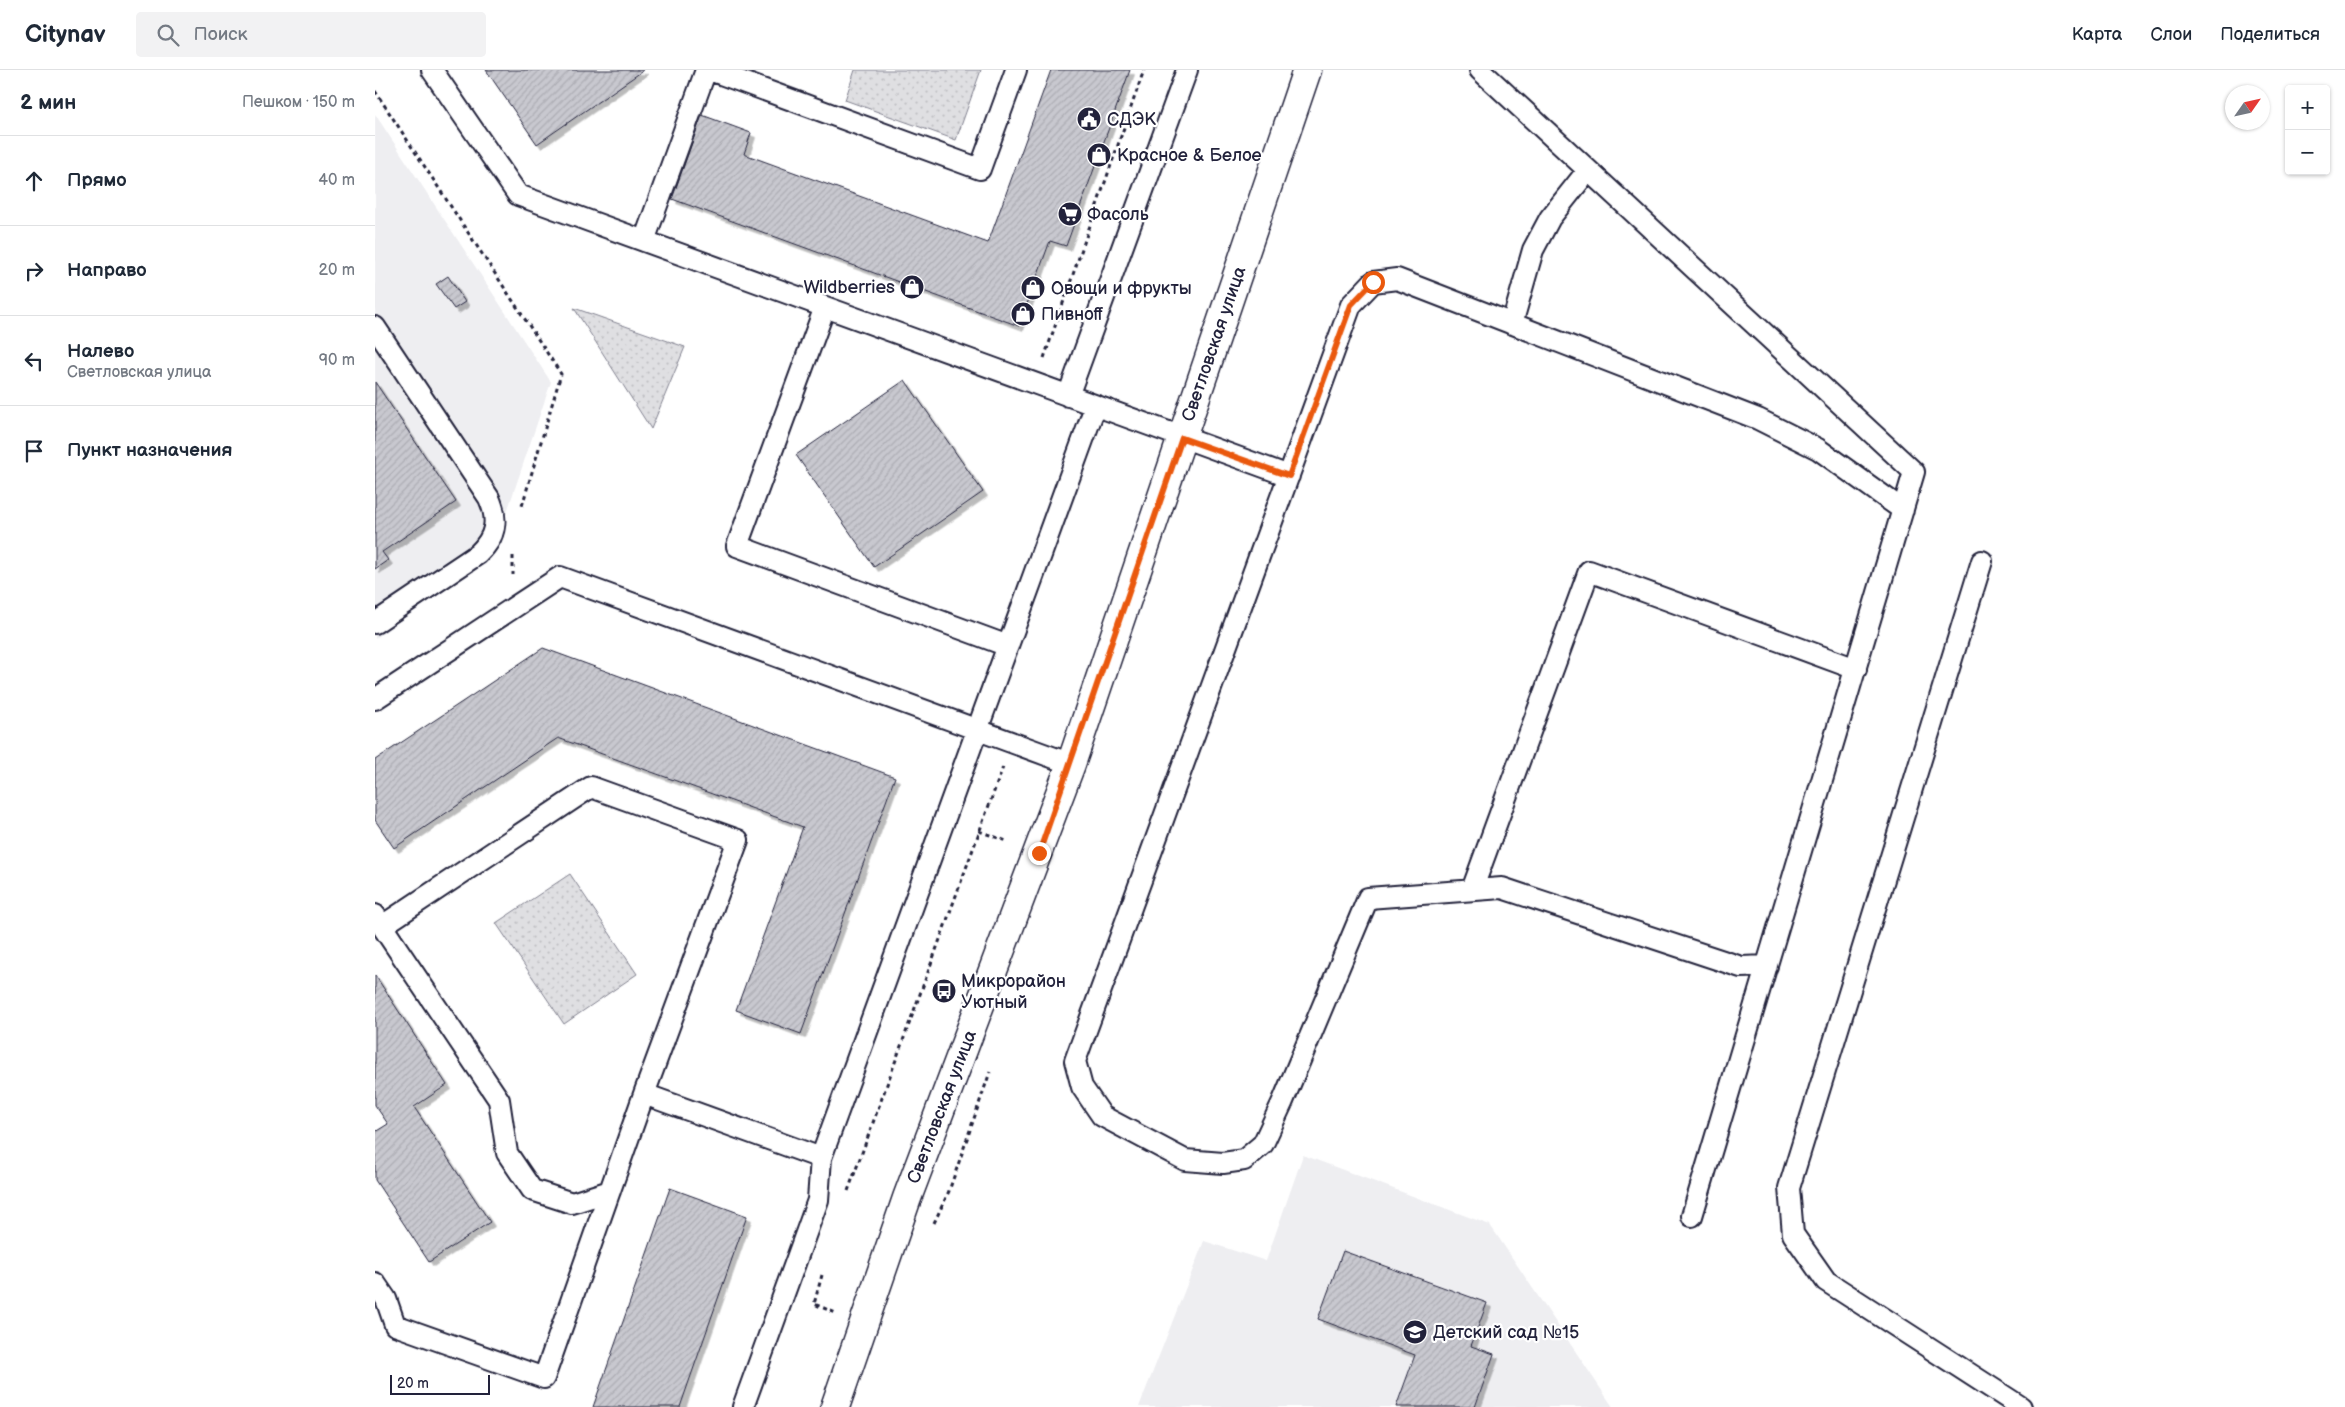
<!DOCTYPE html>
<html lang="ru">
<meta charset="utf-8">
<style>
:root{--surface:#fff;--page:#f2f2f3;--text:#1f2937;--muted:#747a83;--line:#e0e1e3}
body{margin:0;font-family:"Balsamiq Sans",sans-serif;background:var(--page);color:var(--text)}
.controls{position:absolute;right:15px;top:15px;display:grid;overflow:hidden;border-radius:5px;box-shadow:0 1px 4px #0004}
.controls button{width:45px;height:45px;display:grid;place-items:center;padding:0;border:0;border-bottom:1px solid var(--line);background:var(--surface);color:var(--text);font:25px sans-serif}
.compass{position:absolute;left:1850px;top:15px;width:45px;height:45px;border-radius:50%;background:var(--surface);box-shadow:0 1px 4px #0004;rotate:56deg}
.scale{position:absolute;left:15px;bottom:12px;width:100px;box-sizing:border-box;padding-left:5px;border:2px solid #22223b;border-top:0;font-size:14px;line-height:18px;white-space:nowrap;color:#22223b;-webkit-text-stroke:4px #fff;paint-order:stroke}
.stop{position:absolute;width:15px;height:15px;margin:-11px;border:4px solid #ea580c;border-radius:50%;background:#fff}
.stop.end{background:#ea580c;border-color:#fff;box-shadow:0 1px 5px #0008}
.list{margin:0;padding:0;list-style:none}
h2{display:flex;justify-content:space-between;align-items:center;height:65px;margin:0;padding:0 20px;font-size:21px}
h2 small{font-size:16px;font-weight:400;color:var(--muted)}
.list li{display:grid;grid-template-columns:32px 1fr auto;gap:15px;align-items:center;box-sizing:border-box;height:90px;padding:0 20px;border-top:1px solid var(--line)}
.list b{display:block;font-size:19px;white-space:nowrap}
.list p{margin:0;font-size:16px;white-space:nowrap;color:var(--muted)}
.list em{font-size:16px;font-style:normal;color:var(--muted)}
.icon{flex:none;width:28px;height:28px;fill:none;stroke:currentColor;stroke-width:2;stroke-linecap:round;stroke-linejoin:round}
.map{position:relative;flex:none;width:1970px;height:1337px;overflow:hidden}
header{display:flex;align-items:center;gap:30px;box-sizing:border-box;height:70px;padding:0 25px;background:var(--surface);border-bottom:1px solid var(--line)}
header strong{font-size:24px}
nav{display:flex;gap:28px;margin-inline-start:auto;font-size:18px}
.search{width:350px;height:45px;background:var(--page);display:flex;align-items:center;gap:12px;box-sizing:border-box;padding:0 18px;border-radius:5px;color:var(--muted);font-size:19px}
main{display:flex}
aside{flex:1;background:var(--surface)}
.map>svg:first-child{display:block}
.built{fill:#eeeef1}
.grass{fill:url(#grass-dots);stroke:#80808e}
.building{fill:url(#building-hatch);stroke:#22223b;filter:url(#shadow)}
.lines{fill:none;stroke-linecap:round;stroke-linejoin:round}
.lane-casing{stroke:#22223b;stroke-width:24}
.secondary-casing{stroke:#22223b;stroke-width:31}
.path{stroke:#22223b;stroke-width:3;stroke-dasharray:4 4;stroke-linecap:butt}
.lane{stroke:#fff;stroke-width:20}
.secondary{stroke:#fff;stroke-width:28}
.route{stroke:#ea580c;stroke-width:6}
.labels{text-anchor:middle;dominant-baseline:central;stroke-width:4.5;stroke-linejoin:round;paint-order:stroke}
.poi-label{font-size:18px;fill:#22223b;stroke:#fff;text-anchor:start}
.street-label{font-size:18px;fill:#22223b;stroke:#fff}
</style>
<header>
<strong>Citynav</strong>
<div class="search"><svg class="icon" aria-label="search" viewBox="0 0 24 24"><circle cx="10" cy="10" r="6"/><path d="M15 15l6 6"/></svg>Поиск</div>
<nav><a>Карта</a><a>Слои</a><a>Поделиться</a></nav>
</header>
<main>
<aside>
<h2>2 мин<small>Пешком · 150 m</small></h2>
<ul class="list">
<li><svg class="icon" aria-label="ahead" viewBox="0 0 24 24"><path d="M12 20V5M6 11l6-6 6 6"/></svg><div><b>Прямо</b></div><em>40 m</em></li>
<li><svg class="icon" aria-label="right" viewBox="0 0 24 24"><path d="M7 20v-9h11M14 6l5 5-5 5"/></svg><div><b>Направо</b></div><em>20 m</em></li>
<li><svg class="icon" aria-label="left" viewBox="0 0 24 24"><path d="M17 20v-9H6M10 6l-5 5 5 5"/></svg><div><b>Налево</b><p>Светловская улица</p></div><em>90 m</em></li>
<li><svg class="icon" aria-label="arrive" viewBox="0 0 24 24"><path d="M6 21V4h12l-3 4 3 4H6"/></svg><div><b>Пункт назначения</b></div></li>
</ul>
</aside>
<div class="map">
<svg width="1970" height="1337" viewBox="0 0 1970 1337">
<defs>
<pattern id="grass-dots" width="8" height="8" patternUnits="userSpaceOnUse" patternTransform="scale(1.25)"><rect width="8" height="8" fill="#dfdfe2"/><path d="M2 2h.1M6 6h.1" fill="none" stroke="#bfbfc3" stroke-width="1.8" stroke-linecap="round"/></pattern>
<pattern id="building-hatch" width="6" height="6" patternUnits="userSpaceOnUse" patternTransform="scale(1.25)"><rect width="6" height="6" fill="#c8c8cf"/><path d="M-1 1l2-2M0 6l6-6M5 7l2-2" fill="none" stroke="#acacb3"/></pattern>
<filter id="shadow"><feDropShadow dx="4.5" dy="4.5" stdDeviation="0" flood-color="#0004"/></filter>
</defs>
<rect width="100%" height="100%" fill="#fff"/>
<filter id="ink" filterUnits="userSpaceOnUse"><feTurbulence type="fractalNoise" baseFrequency=".02" numOctaves="2"/><feDisplacementMap in="SourceGraphic" scale="10" xChannelSelector="R" yChannelSelector="G"/><feConvolveMatrix kernelMatrix="1 2 1 2 8 2 1 2 1" color-interpolation-filters="sRGB"/></filter>
<g filter="url(#ink)">
<path class="built" d="M0,44L176,312L118,483L0,569Z
M928,1085L1115,1155L1238,1337H764L829,1171L891,1191Z"/>
<path class="grass" d="M480,0H606L581,70L470,30Z
M199,238L310,277L276,359Z
M195,804L262,904L189,954L121,853Z"/>
<path class="building" d="M111,0H269L162,74Z
M676,0H755L691,176L675,171L644,256L297,129L327,45L376,63L369,84L613,173Z
M73,206L90,232L79,239L61,214Z
M530,310L608,422L499,497L421,385Z
M0,312L81,432L7,482L13,490L0,499Z
M168,578L520,707L426,964L361,940L428,757L183,668L19,778L0,750V690Z
M0,905L72,1015L39,1037L115,1152L54,1192L0,1110V1062L13,1054L0,1035Z
M295,1118L372,1146L305,1337H218Z
M968,1181L1112,1233L1096,1276L1119,1284L1100,1337H1021L1040,1285L943,1249Z"/>
<g class="lines">
<defs>
<path id="lane" d="M57,0L143,125L914,406
M335,0L605,99L641,0
M1105,0L1539,402L1317,1146
M269,171L331,0
M450,237L362,476L633,576
M1137,254L1158,180L1175,148L1213,100
M0,257L114,428C124,450 121,467 103,484L0,553
M693,326L812,0
M1607,491L1414,1118L1418,1164L1451,1211L1646,1337
M0,629L185,507L696,694
M1097,820L1214,501L1481,599
M0,845L7,856L216,717L363,770L269,1024L446,1088
M7,856L124,1030L132,1083L157,1120L197,1133L235,1121
M1392,896L1366,897L1127,818L993,828L908,1031L888,1074L869,1090L848,1093L810,1090L727,1046L707,1017L700,991L976,235L998,212L1022,209L1383,349L1443,379L1528,440
M0,1213L11,1229L20,1255L169,1308L269,1024
M368,1337L443,1130L446,1088L720,337"/>
<path id="secondary" d="M460,1337L532,1128L696,694L932,0"/>
</defs>
<use href="#lane" class="lane-casing"/>
<use href="#secondary" class="secondary-casing"/>
<path class="path" d="M0,21L186,304L147,436
M669,288L769,0
M138,486V505
M604,761L634,772
M473,1121L628,697
M559,1153L574,1121L615,1002
M447,1205L439,1234L461,1243"/>
<use href="#lane" class="lane"/>
<use href="#secondary" class="secondary"/>
</g>
</g>
<g class="lines" filter="url(#ink)">
<path class="route" d="M664,783L807,368L914,406L976,235L998,212"/>
</g>
<defs>
<symbol id="civic-disc" viewBox="-11 -11 22 22"><circle r="9.5" fill="#22223b" stroke="#fff"/><path d="M-.6-6.5H3V-4.5H.6V-3L4-1V1h2V6H-6V1h2V-1L-.6-3ZM-1.2 2.5V6h2.4V2.5Z" fill="#fff"/></symbol>
<symbol id="shop-disc" viewBox="-11 -11 22 22"><circle r="9.5" fill="#22223b" stroke="#fff"/><path d="M-5-2.5h2.3a2.7 3.5 0 0 1 5.4 0H5L5.5 6h-11ZM-1.5-2.5h3a1.5 2.3 0 0 0-3 0Z" fill="#fff"/></symbol>
<symbol id="supermarket-disc" viewBox="-11 -11 22 22"><circle r="9.5" fill="#22223b" stroke="#fff"/><path d="M-6-5.5h2.5l.6 2H6L4.5 2H-2.5L-4.4-4H-6ZM-1.5 3.2a1.3 1.3 0 1 0 .1 0ZM3 3.2a1.3 1.3 0 1 0 .1 0Z" fill="#fff"/></symbol>
<symbol id="bus-disc" viewBox="-11 -11 22 22"><circle r="9.5" fill="#22223b" stroke="#fff"/><path d="M-5-6H5V4H4V6H2V4H-2V6H-4V4H-5ZM-3.5-4V0h7V-4ZM-3.5 1.2v1.5H-2V1.2ZM2 1.2v1.5H3.5V1.2Z" fill="#fff"/></symbol>
<symbol id="school-disc" viewBox="-11 -11 22 22"><circle r="9.5" fill="#22223b" stroke="#fff"/><path d="M0-5L7-2L0 1L-7-2ZM-4 1L0 2.5L4 1V4Q0 6-4 4Z" fill="#fff"/></symbol>
</defs>
<g fill-rule="evenodd">
<use href="#civic-disc" x="700" y="35" width="28" height="28"/>
<use href="#shop-disc" x="710" y="71" width="28" height="28"/>
<use href="#supermarket-disc" x="681" y="130" width="28" height="28"/>
<use href="#shop-disc" x="523" y="203" width="28" height="28"/>
<use href="#shop-disc" x="644" y="204" width="28" height="28"/>
<use href="#shop-disc" x="634" y="230" width="28" height="28"/>
<use href="#bus-disc" x="555" y="907" width="28" height="28"/>
<use href="#school-disc" x="1026" y="1248" width="28" height="28"/>
</g>
<g class="labels">
<g class="poi-label">
<text x="732" y="49">СДЭК</text>
<text x="742" y="85">Красное &amp; Белое</text>
<text x="712" y="144">Фасоль</text>
<text x="520" y="217" text-anchor="end">Wildberries</text>
<text x="676" y="218">Овощи и фрукты</text>
<text x="666" y="244">Пивноff</text>
<text x="586" y="911">Микрорайон<tspan x="586" dy="21">Уютный</tspan></text>
<text x="1058" y="1262">Детский сад №15</text>
</g>
<g class="street-label">
<text transform="translate(839 274) rotate(-71)">Светловская улица</text>
<text transform="translate(567 1037) rotate(-69)">Светловская улица</text>
</g>
</g>
</svg>
<div class="controls">
<button>+</button>
<button>−</button>
</div>
<svg class="compass" viewBox="-18 -18 36 36"><path d="M0-13l5 13h-10z" fill="#e53935"/><path d="M0 13l5-13h-10z" fill="#747a83"/></svg>
<div class="scale">20 m</div>
<div class="stop" style="left:998px;top:212px"></div>
<div class="stop end" style="left:664px;top:783px"></div>
</div>
</main>
